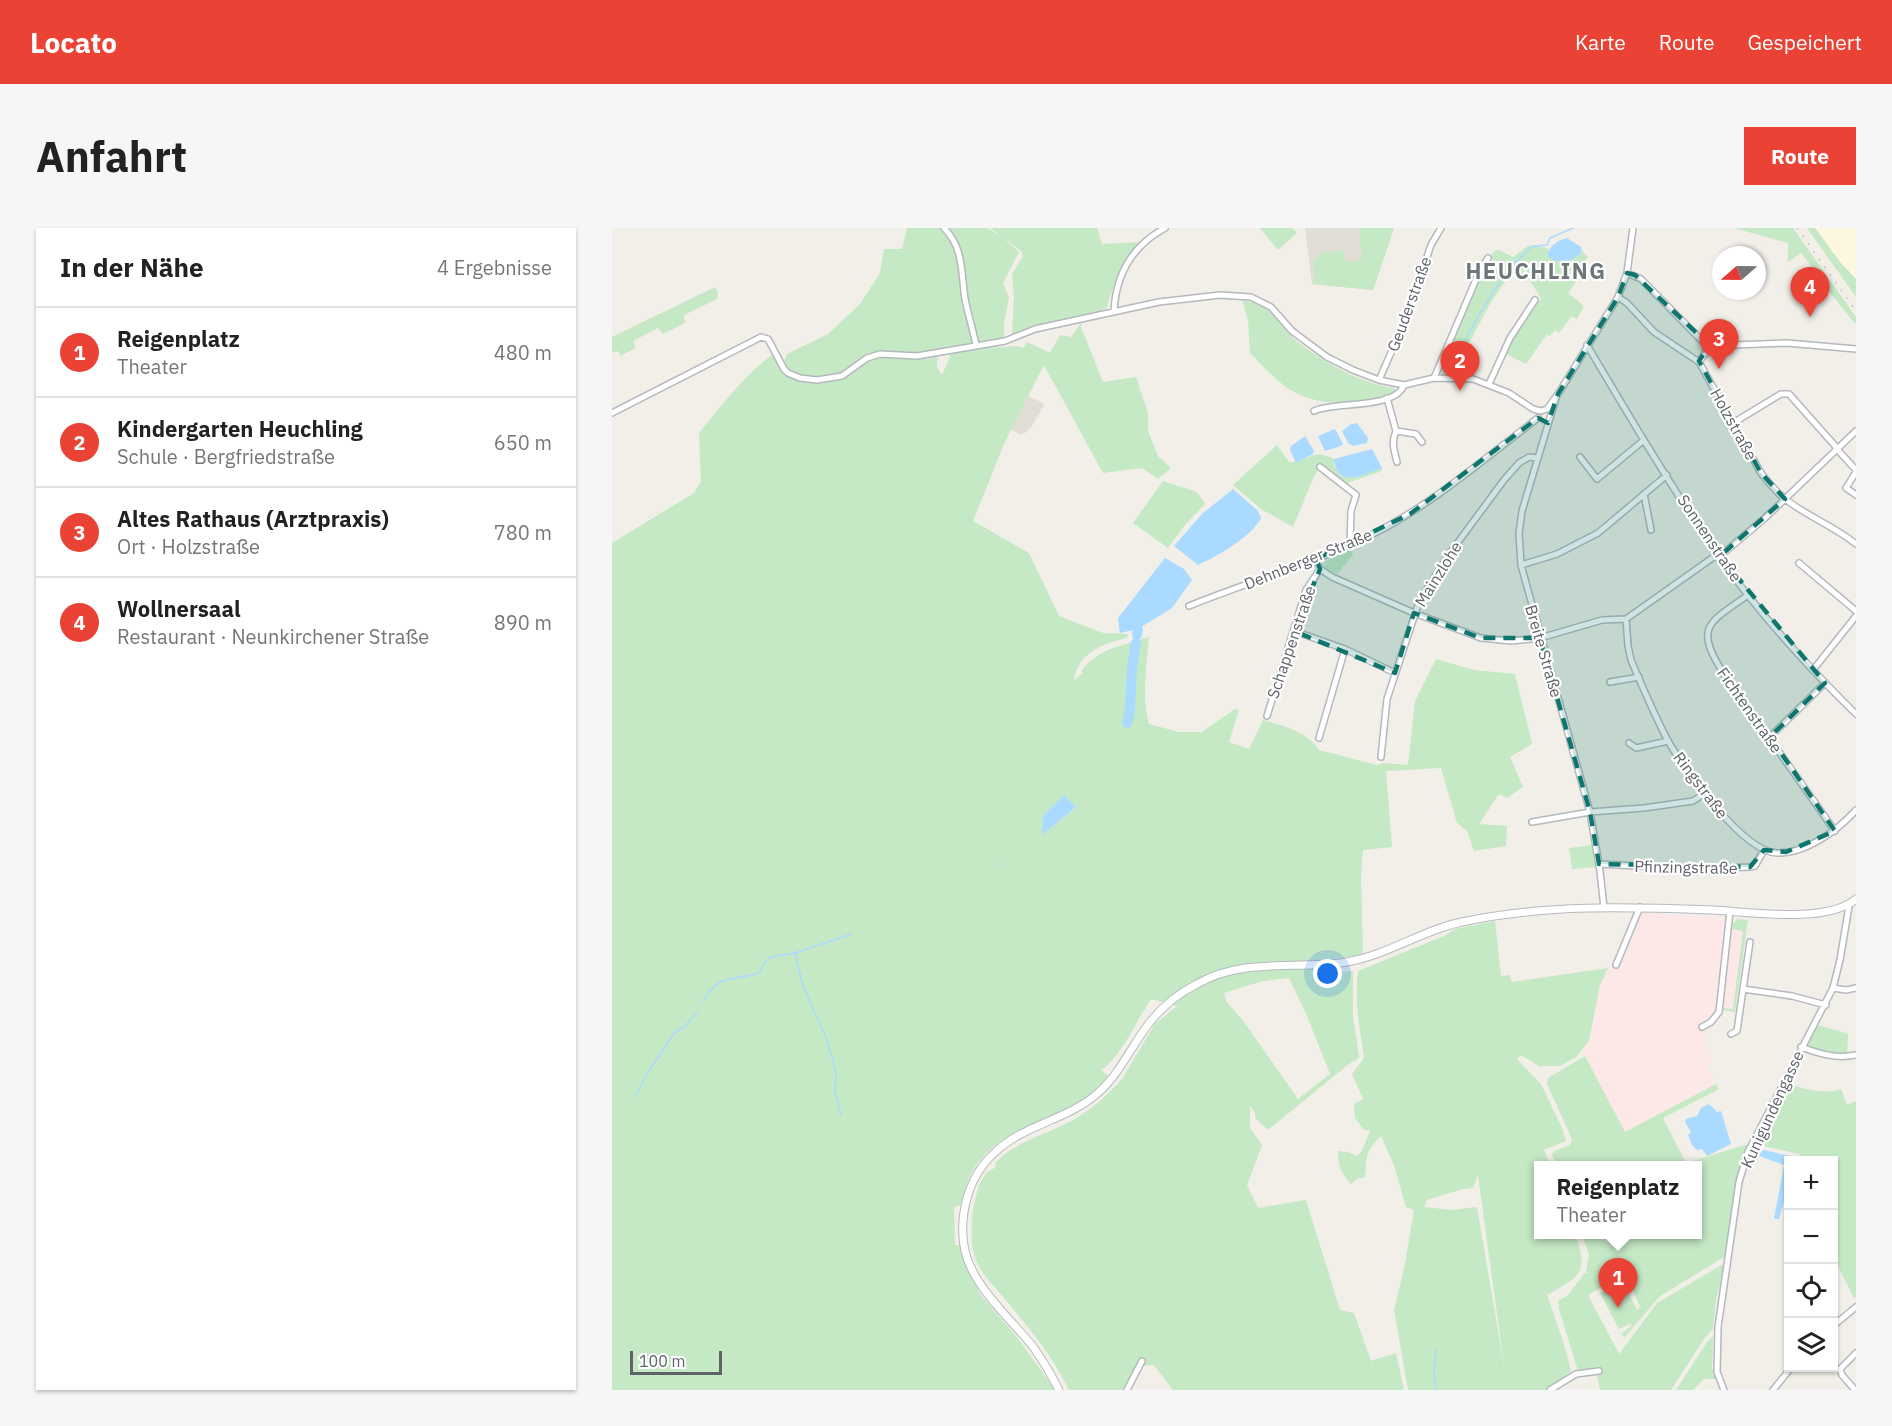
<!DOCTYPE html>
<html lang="de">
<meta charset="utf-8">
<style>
:root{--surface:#fff;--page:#f6f6f6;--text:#222;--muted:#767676;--line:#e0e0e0;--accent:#ea4335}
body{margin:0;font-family:"IBM Plex Sans",sans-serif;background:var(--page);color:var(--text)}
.controls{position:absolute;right:18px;bottom:18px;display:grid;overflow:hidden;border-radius:0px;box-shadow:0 2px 4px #0004}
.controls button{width:54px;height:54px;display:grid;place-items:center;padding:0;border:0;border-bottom:2px solid var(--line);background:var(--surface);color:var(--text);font:30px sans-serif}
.compass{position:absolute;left:1100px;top:18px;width:54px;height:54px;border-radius:50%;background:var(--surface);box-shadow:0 2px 4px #0004;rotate:250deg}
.scale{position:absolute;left:18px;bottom:15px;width:92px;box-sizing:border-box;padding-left:6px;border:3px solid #5f6368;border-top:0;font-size:16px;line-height:21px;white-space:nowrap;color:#5f6368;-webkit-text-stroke:4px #fff;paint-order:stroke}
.you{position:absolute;left:716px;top:746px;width:21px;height:21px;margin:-15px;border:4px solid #fff;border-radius:50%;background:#1a73e8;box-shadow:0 0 0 9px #1a73e833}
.badge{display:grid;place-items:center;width:39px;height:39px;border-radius:50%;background:var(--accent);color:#fff;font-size:20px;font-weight:700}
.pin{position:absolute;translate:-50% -50px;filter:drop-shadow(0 2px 3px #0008)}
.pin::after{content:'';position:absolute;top:32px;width:21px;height:18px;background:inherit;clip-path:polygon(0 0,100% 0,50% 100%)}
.popup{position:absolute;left:922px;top:933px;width:168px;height:78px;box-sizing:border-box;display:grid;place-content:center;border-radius:0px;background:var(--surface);filter:drop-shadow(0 2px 4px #0005);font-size:20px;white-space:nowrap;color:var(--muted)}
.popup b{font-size:22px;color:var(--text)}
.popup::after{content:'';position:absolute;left:50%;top:100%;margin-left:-12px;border:12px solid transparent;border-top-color:var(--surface)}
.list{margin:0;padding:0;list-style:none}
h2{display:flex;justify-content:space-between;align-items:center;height:78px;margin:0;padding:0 24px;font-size:26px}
h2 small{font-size:20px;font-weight:400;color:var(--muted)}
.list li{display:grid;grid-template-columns:39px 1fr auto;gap:18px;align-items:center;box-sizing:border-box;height:90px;padding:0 24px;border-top:2px solid var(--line)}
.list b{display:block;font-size:22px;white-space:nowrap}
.list p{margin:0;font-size:20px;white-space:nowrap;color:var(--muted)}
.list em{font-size:20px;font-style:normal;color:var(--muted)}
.icon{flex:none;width:33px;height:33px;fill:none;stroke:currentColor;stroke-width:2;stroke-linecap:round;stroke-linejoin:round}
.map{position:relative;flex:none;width:1244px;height:1162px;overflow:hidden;border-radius:0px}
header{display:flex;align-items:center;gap:36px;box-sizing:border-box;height:84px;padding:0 30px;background:var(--accent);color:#fff}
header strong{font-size:28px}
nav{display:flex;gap:33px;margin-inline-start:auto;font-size:21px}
.intro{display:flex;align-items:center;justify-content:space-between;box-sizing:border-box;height:144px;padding:0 36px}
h1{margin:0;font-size:42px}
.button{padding:15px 27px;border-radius:0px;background:var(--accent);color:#fff;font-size:21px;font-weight:700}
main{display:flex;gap:36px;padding:0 36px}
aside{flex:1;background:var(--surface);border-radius:0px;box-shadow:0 2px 4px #0004}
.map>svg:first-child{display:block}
.commercial{fill:#fef7e0}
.education{fill:#e1ded6}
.medical{fill:#fce8e6}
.green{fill:#c5e8c5;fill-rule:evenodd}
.water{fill:#aadaff}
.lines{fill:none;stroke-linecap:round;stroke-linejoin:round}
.stream{stroke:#aadaff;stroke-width:1.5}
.river{stroke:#aadaff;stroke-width:10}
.street-casing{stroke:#b5b8bc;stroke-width:8}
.secondary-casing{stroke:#b6babf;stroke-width:9}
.street{stroke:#fff;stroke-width:5}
.secondary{stroke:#fff;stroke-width:7}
.rail{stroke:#b6b7b8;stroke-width:1.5;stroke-dasharray:1.5 8;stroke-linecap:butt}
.marked{fill:#0f766e;fill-opacity:0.2;stroke:#0f766e;stroke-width:4.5;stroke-dasharray:12 8;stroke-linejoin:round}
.labels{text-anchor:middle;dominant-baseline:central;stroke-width:4.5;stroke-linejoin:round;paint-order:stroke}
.street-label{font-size:16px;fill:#5f6368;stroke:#fff}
.district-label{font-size:22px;font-weight:bold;letter-spacing:1.5px;fill:#70757a;stroke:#fff}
</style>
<header>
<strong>Locato</strong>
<nav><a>Karte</a><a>Route</a><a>Gespeichert</a></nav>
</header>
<div class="intro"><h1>Anfahrt</h1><a class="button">Route</a></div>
<main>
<aside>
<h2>In der Nähe<small>4 Ergebnisse</small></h2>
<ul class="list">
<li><span class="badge">1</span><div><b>Reigenplatz</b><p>Theater</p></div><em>480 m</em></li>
<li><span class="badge">2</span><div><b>Kindergarten Heuchling</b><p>Schule · Bergfriedstraße</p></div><em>650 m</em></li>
<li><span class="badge">3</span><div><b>Altes Rathaus (Arztpraxis)</b><p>Ort · Holzstraße</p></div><em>780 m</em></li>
<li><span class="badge">4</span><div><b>Wollnersaal</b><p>Restaurant · Neunkirchener Straße</p></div><em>890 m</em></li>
</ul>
</aside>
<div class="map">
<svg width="1244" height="1162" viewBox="0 0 1244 1162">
<rect width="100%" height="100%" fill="#f1efe8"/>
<path class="commercial" d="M1204,0H1244V51L1228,34Z"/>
<path class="education" d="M693,0H782L761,62L700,56Z
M416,168L433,176L420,198L413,205L408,206L399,202Z"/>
<path class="medical" d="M1030,685L1114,690V700L1131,703L1121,781L1109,782L1105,796L1095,802L1092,814L1100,829L1096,839L1104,856L1013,904L970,821L977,813L988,757L998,735L1006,737Z"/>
<path class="green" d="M295,0H375L390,9L407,24L391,55L397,70L392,95V110L305,127L315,131L326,128L325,139L330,147L341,122L405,118L411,120L415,114L438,125L448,107L459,109L470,93L469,99L491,154L524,149L536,185V203L546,228L559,240L546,251L530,240L491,245L432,137L392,216L361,293L417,325L447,388L491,405L516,406L515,410C491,415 466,425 462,452L470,446V442C490,418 509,419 537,409C535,438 529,468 537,496L567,504H590L623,481L627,482L617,514L637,521L651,492C669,497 697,504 707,522L765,537L772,535L796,537L803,473L824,431L862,442L903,446L920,516L898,529L911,559L895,570L887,566L867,596L895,598L894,618L862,623L855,603L845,595L829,540L774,543L780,619L751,622L749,647L751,727L703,733V745L741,743V788L747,830L737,836L656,902L643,890V885L638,878V900L650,917L635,957L646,980L694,972L728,1082L742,1085L759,1133L784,1125L792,1162H561L542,1137L529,1138L516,1162H457C442,1130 419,1103 397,1076C386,1062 370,1048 364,1032C357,1015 359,986 364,968C367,957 371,944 383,940L384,934C406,912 434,907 461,892C480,881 496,867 510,851L543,796L565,778L539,771C526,790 508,831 489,842L497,849C483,864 467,876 449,885C416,900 381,908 361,942C355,952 352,965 349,977L342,979L343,1017H348L353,1034L368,1066L407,1112L443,1162H0V315L82,265L89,253L87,205C110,177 132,148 161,126L169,142L175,126L216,106L248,76L268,45L272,21H290ZM452,567L464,579L430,607ZM677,750L695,788L718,846L686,871L632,794L614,773L612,765L651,753Z
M378,0H485L490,16L529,14C507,36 504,50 495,79L489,83L423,97L400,106L402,69L400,46L411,28L409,23Z
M648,0H680L685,5L666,22Z
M747,0H782L761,62L700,56L703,53L701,31L706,30V25L732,22L734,34L750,32Z
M1122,0H1181L1244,89V96C1223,74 1208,48 1189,25L1176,34V15Z
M1195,0H1203L1228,34L1244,51V69Z
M923,17L937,21L935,26L943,33C954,34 963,32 970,23L976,29L963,45L967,50L956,65L972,78L965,91L960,88L947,105L943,102L938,108L935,106L914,136L892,125L904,103L929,71C922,58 916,47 902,40L879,74L843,141L847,142L846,147L831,146L829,140L833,139L842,120L838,118L866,56L881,32L878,30L882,23L887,22L901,29L916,18Z
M103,59L106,64L105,71L72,87L73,95L51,106L46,100L21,113L23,120L9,128L6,123L0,125V109Z
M630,72C666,77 663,96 687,115C714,135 749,156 782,160L784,164C752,175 717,181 684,165C666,156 652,139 638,125L636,92Z
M665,217L677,234C697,235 698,219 722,231V238L729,248L745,249L770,240V243L732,256L710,237L702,248L681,299L649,281L621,257Z
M551,253L585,264L593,276L572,298L556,320L521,295Z
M739,321L741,327L725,346L713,340L712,334Z
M980,617L984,639L960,641L957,620Z
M1125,691L1136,692L1123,784L1110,782L1109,780L1121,781L1131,703L1120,701L1121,696Z
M883,693L889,748L897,747L900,754L996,740L988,757L977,813L964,829L948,838H927L909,827L905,831L929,856L950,900L954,913L932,922L938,937L926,938V1006L963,1007C978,1045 967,1049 935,1067L951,1113L959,1143L934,1162H796L782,1082L793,1036L802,982L794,979L782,937L769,908C764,913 756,921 755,929C753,937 755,942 752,950H746L739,956C729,946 726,937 726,923L736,924L745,928L750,923L758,903L752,902L743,890L742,876L751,871L740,846L752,830C748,797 742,777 746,743L832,708L843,701ZM866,947L893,1144L865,979L840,982L812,979L815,972L851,961L861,960Z
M1206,797L1236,806L1235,825L1215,824L1197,818L1196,814Z
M973,828L1013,904L1104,856L1107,861L1051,890L1074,935L1136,916L1123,958L1114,1028L1048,1068L1012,1110L1010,1105L1018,1099L1020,1095L1007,1101L988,1065L1009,1052L1014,1056L1018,1064L1016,1065L1026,1083L1028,1078L1013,1046L998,1053L992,1049L996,1055L976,1067L1007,1126L1045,1075L1113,1035L1104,1072L1101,1101L1092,1111L1059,1162H988L983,1139L966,1143L947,1081L946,1073L955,1068L973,1045L977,1044H974L977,1026L970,1007L1086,1006V938L944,937L940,926L942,923L958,917L960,911L935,856L936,850Z
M1176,856C1194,861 1211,867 1229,861L1235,877L1244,873V1069L1242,1070L1222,1030V932H1189L1187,926L1147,917Z
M1101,1108L1100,1140L1104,1151H1092L1081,1162H1064L1095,1114Z"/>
<path class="water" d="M955,10L969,19L970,23C962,33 952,35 940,32L935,26C939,17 946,12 955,10Z
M745,195L756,210L755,215L741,218L736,215L730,203L739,196Z
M723,201L731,216L729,218L713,223L706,208Z
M693,208L702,223L701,226L684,235L678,222L679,218Z
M760,221L770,240C752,247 724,261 722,231Z
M621,261L646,283L649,290C638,310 607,327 586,337L562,318L590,286Z
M553,330L572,341L580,352L560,380L526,401L508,405L506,390Z
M452,567L464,579L430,607L431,588Z
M1097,876L1105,884L1109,883L1119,916L1095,928L1090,921L1085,922L1080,917L1076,907L1079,904L1073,894L1074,891L1085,888L1089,880Z
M1152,922L1178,928L1182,931L1176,932V958L1167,991H1162L1172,937L1147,928V925Z"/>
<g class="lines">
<path class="stream" d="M844,129C865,91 884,51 917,21C922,17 929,18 935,17L938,10L961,0
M386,636V635
M386,638V637
M183,725L191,758L215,812L224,844L223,864L229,887
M91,773C108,744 120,754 147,745L153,734L159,729L183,725L240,706
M23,869L35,846L63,804L71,800L86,784
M824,1162L822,1146L824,1122"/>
<path class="river" d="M525,407L526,401
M515,495L518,483L520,439L524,415"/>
<defs>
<path id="street" d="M332,0C352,20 349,45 353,71C356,86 361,102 364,117
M1015,45L1029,51L1095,118
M1006,69L1015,75L1042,104L1087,134L1149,245C1156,254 1163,263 1172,270C1194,288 1222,298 1244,316
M502,83C504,46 520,18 553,0
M975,117C1017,188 1059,259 1106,327C1146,384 1194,437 1244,486
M1095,118L1175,115L1244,121
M1087,134L1094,124L1095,118
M822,150L868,42L876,30
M767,152L795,88L819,17L829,0
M877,156L898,110L923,72
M775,170L784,203
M944,170L910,283L907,305L909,337L978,584L988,643L992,680
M702,183C722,173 783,182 792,157
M0,185L149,109L156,111L172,141L176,145L188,150L205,152L230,148L255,130L268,126L305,128L393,113L423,101L547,74L608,67L639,69L659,79L680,103L715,129L741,142L767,152L792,157L822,150L861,151L897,165L921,181L929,183L935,181L946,166L1006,69L1015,45L1021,0
M1121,195L1169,166H1177L1225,220
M1224,220L1244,242
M968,229L985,251L1032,212
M785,234C782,222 779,215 784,203L804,206L810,214
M708,239L744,267L739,283L738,317
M1244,244L1234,260L1244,267
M1032,266L1039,302
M1108,328L1153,290L1244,203
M704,331L708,341L720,349L802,385L869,410L899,413L928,410L990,392L1014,391L1106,326
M1187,335L1244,383
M909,337L945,326L986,305L1055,247
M1136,367C1097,395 1081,398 1112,446L1223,603
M577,378C638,353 702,336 761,306C821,276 873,230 926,190
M1014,391L1016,418L1019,432C1030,458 1042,486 1055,511C1071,540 1131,624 1165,625C1194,626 1226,602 1244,582
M682,403L733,421L783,445
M1201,442L1244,388
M998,454L1027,449
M655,488L694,362L708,341
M1158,509L1213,455
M707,510L733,421
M1017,515L1024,520L1056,513
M769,529L775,471L807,374L838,325L892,252L907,235L917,229L925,230
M920,594L978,584L1032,580L1081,573L1093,565
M987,636L1083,641L1138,639L1143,638L1152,622
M1138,714L1131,761L1180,768L1214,777
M1004,737L1028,679
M1221,760L1234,762L1244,760
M1090,799L1099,794L1107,784L1118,683
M1119,806L1125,803L1131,761
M1189,819C1208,826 1224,831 1244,827
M1222,1097L1244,1079
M515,1162L530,1133
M938,1162L964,1146L987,1143
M1112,1162L1105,1144L1106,1099L1127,954L1136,924L1221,760L1228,732L1237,678
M1161,1162L1179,1140
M1243,1162L1230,1147L1228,1141L1244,1125"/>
<path id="secondary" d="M447,1162C440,1148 431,1133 422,1120C403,1096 379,1075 364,1049C340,1011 350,955 382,925C412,896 457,892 487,864C509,844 520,817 538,794C550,779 567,765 585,756C631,729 684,742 735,734C776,727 810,702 850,694C933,676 1017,679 1101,682C1139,684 1215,696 1244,671"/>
</defs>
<use href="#street" class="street-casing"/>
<use href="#secondary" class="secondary-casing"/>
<use href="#street" class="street"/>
<use href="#secondary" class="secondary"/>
<path class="rail" d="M1185,0L1244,83"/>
</g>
<path class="marked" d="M1015,45L1023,47L1093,113L1095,121L1087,133L1149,245L1173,271L1108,328L1213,455L1158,509L1223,603L1174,624L1152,622L1138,639L987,636L978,584L928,410H869L802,385L783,445L682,403L708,341L704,331L798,286L926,190L936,195L946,166L1006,69Z"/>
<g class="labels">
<g class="street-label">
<text transform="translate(797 76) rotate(-70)">Geuderstraße</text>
<text transform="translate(1122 196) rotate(61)">Holzstraße</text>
<text transform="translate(1098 310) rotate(56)">Sonnenstraße</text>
<text transform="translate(696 331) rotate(-22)">Dehnberger Straße</text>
<text transform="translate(826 346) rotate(-58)">Mainzlohe</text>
<text transform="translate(679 414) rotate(-71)">Schappenstraße</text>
<text transform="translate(932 423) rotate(74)">Breite Straße</text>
<text transform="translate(1138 482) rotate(55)">Fichtenstraße</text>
<text transform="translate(1089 557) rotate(53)">Ringstraße</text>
<text transform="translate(1074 639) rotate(1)">Pfinzingstraße</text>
<text transform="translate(1160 881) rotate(-65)">Kunigundengasse</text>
</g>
<g class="district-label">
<text x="924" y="42">HEUCHLING</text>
</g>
</g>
</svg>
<div class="controls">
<button>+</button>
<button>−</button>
<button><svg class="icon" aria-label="locate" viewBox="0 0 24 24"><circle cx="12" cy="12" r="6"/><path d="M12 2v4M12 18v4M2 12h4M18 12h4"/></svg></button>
<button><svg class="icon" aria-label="layers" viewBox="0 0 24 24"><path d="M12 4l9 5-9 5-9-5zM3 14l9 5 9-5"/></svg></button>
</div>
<svg class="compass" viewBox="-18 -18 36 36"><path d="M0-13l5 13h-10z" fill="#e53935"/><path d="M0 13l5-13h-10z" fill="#767676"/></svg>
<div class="scale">100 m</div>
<div class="you"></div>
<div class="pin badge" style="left:1006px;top:1080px">1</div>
<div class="popup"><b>Reigenplatz</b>Theater</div>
<div class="pin badge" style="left:848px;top:163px">2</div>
<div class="pin badge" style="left:1107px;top:141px">3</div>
<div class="pin badge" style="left:1198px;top:89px">4</div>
</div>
</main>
